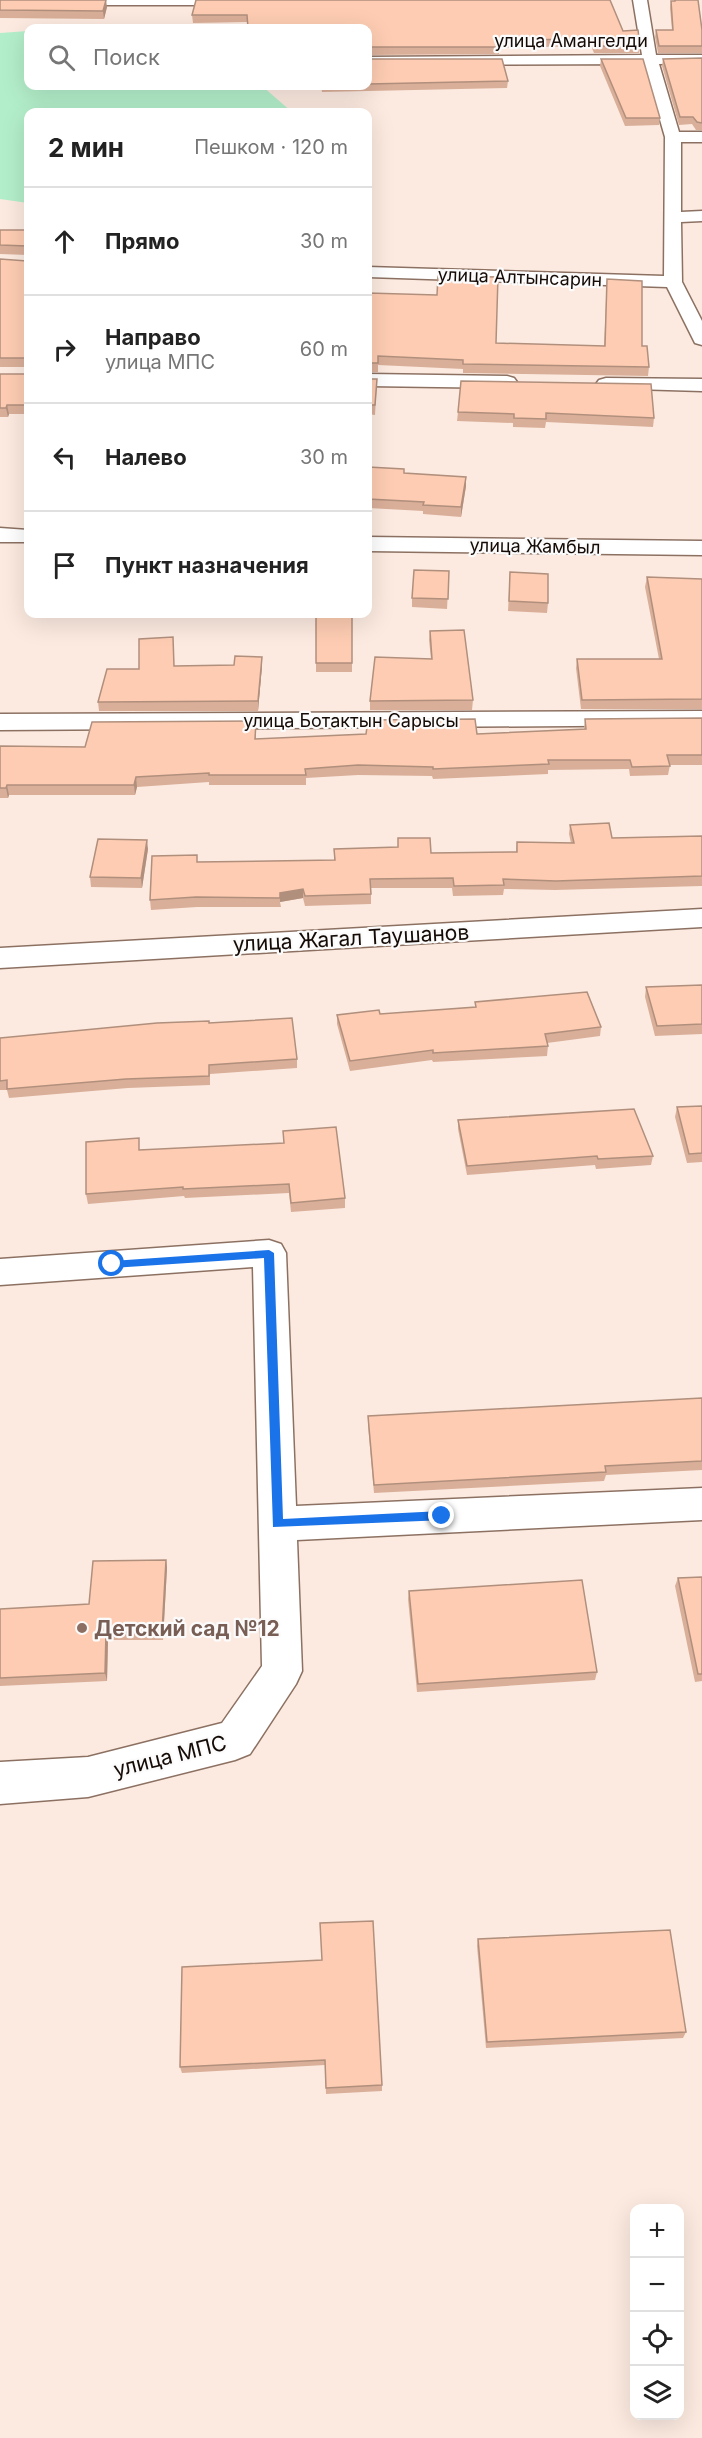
<!DOCTYPE html>
<html lang="ru">
<meta charset="utf-8">
<style>
:root{--surface:#fff;--page:#f2f2f2;--text:#222;--muted:#767676;--line:#e0e0e0}
body{margin:0;font-family:Inter,sans-serif;background:var(--page);color:var(--text)}
.controls{position:absolute;right:18px;bottom:18px;display:grid;overflow:hidden;border-radius:12px;box-shadow:0 6px 24px #0002}
.controls button{width:54px;height:54px;display:grid;place-items:center;padding:0;border:0;border-bottom:2px solid var(--line);background:var(--surface);color:var(--text);font:30px sans-serif}
.stop{position:absolute;width:18px;height:18px;margin:-14px;border:4px solid #1a73e8;border-radius:50%;background:#fff}
.stop.end{background:#1a73e8;border-color:#fff;box-shadow:0 2px 6px #0008}
.list{margin:0;padding:0;list-style:none}
h2{display:flex;justify-content:space-between;align-items:center;height:78px;margin:0;padding:0 24px;font-size:26px}
h2 small{font-size:20px;font-weight:400;color:var(--muted)}
.list li{display:grid;grid-template-columns:39px 1fr auto;gap:18px;align-items:center;box-sizing:border-box;height:108px;padding:0 24px;border-top:2px solid var(--line)}
.list b{display:block;font-size:22px;white-space:nowrap}
.list p{margin:0;font-size:20px;white-space:nowrap;color:var(--muted)}
.list em{font-size:20px;font-style:normal;color:var(--muted)}
.icon{flex:none;width:33px;height:33px;fill:none;stroke:currentColor;stroke-width:2;stroke-linecap:round;stroke-linejoin:round}
.map{position:relative;flex:none;width:702px;height:2438px;overflow:hidden}
.search{position:absolute;background:var(--surface);box-shadow:0 6px 24px #0002;left:24px;top:24px;width:348px;height:66px;display:flex;align-items:center;gap:15px;box-sizing:border-box;padding:0 21px;border-radius:12px;color:var(--muted);font-size:22px}
.panel{position:absolute;background:var(--surface);box-shadow:0 6px 24px #0002;left:24px;top:108px;width:348px;height:510px;border-radius:12px}
.map>svg:first-child{display:block}
.green{fill:#b3eeca}
.lines{fill:none;stroke-linecap:round;stroke-linejoin:round}
.minor-casing{stroke:#8c7162;stroke-width:3}
.minor{fill:#fff;fill-rule:evenodd}
.wall{fill:#daaf99}
.shaded-wall{fill:#b18f7d}
.building{fill:#fdccb2;stroke:#b18f7d;stroke-width:1.5}
.route{fill:#1a73e8}
.education-dot{fill:#8d6e63;stroke:#fbfbfb;stroke-width:2}
.labels{text-anchor:middle;dominant-baseline:central;stroke-width:4.5;stroke-linejoin:round;paint-order:stroke}
.far-street-label{font-size:18px;fill:#150b06;stroke:#fbfbfb}
.street-label{font-size:21px;fill:#150b06;stroke:#fbfbfb}
.education-label{font-size:21px;font-weight:bold;fill:#785e54;stroke:#fbfbfb;text-anchor:start}
</style>
<div class="map">
<svg width="702" height="2438" viewBox="0 0 702 2438">
<rect width="100%" height="100%" fill="#fceae0"/>
<path class="green" d="M28,31V86H262L292,112H28V203L0,199V33Z"/>
<g class="lines">
<defs>
<path id="minor" d="M0,0H247L248,1L241,5H0Z
M427,0H524L517,4H434Z
M633,0H647L656,55H702V63L659,64L679,132H702V142H681V212L702,211V221L681,222L682,282L702,321V345L695,343L667,287L368,277V267L664,276L665,137L644,64L368,65V57L642,55Z
M368,374L507,376L514,378L517,382L514,386L507,388L368,386Z
M606,378L702,379V391L599,388L596,384L599,380Z
M0,528L28,530V542H0Z
M368,537L702,541V555L368,551Z
M702,711V725L0,730V714Z
M702,909V927L0,968V948Z
M269,1240L281,1244L286,1253L296,1506L702,1488V1520L297,1540L302,1671L296,1684L250,1754L235,1760L88,1797L0,1804V1762L88,1757L222,1723L262,1666L253,1267L0,1285V1259Z"/>
</defs>
<use href="#minor" class="minor-casing"/>
<use href="#minor" class="minor"/>
</g>
<path class="wall" d="M0,0L107,7L104,19L0,18Z
M196,0L623,31L640,46L639,53H594L591,46L499,48V54L368,55L247,22L193,23L192,15Z
M671,1L702,30V53H658L655,37L656,30H672L670,8Z
M702,58V130H696L692,124L679,125L662,66L663,59Z
M368,59L508,81L507,88L322,92L321,86H368Z
M601,59L660,118L659,125L625,126L600,66Z
M0,230H28V255L0,254Z
M0,259L27,261L28,259V414H9L8,417H0V374H28V367H0Z
M607,279L642,346L649,367L648,376L463,373V369L378,365V372H368V298L496,343L604,346Z
M368,379H377L375,415L368,414Z
M651,384L654,418L653,427L546,422L545,428L513,427V423L457,421L458,412Z
M368,467L404,469V473L466,477V486L461,517L423,514V511L368,508Z
M449,571L447,609L412,607V598Z
M510,572L548,603L547,613L508,611Z
M647,577L702,579V709H581L576,668L577,659H659L645,587Z
M316,614H352V672H316Z
M430,631L473,700L472,710H370V701L431,659L429,640Z
M174,647V666L234,665L262,657V666L258,711H99L98,702L139,669Z
M702,718V765H670L668,775L630,776L629,769L548,770V774L433,779L432,776L358,775L306,778V785H209V782L137,787L135,795H9L8,798H0V746L85,747L256,721V739L477,734L584,729L585,719Z
M570,825L612,838L702,836V886L555,890L504,889L503,895L453,896L452,888H371V904L305,906L303,898L280,902L281,907H197L151,910L150,900L197,855V862L334,860V849L398,847V838L431,853L516,852L517,842L571,843L569,834Z
M148,849L142,888L91,887L90,877Z
M702,985V1034L655,1036L645,997L646,987Z
M475,1002L601,1027L600,1036L547,1043L548,1046L547,1056L433,1062L432,1060L350,1071L337,1024V1015L380,1014L475,1007Z
M209,1023L297,1059V1068L210,1074V1085L128,1088L9,1098L7,1090H0V1038Z
M702,1106V1162L687,1163L675,1117L677,1107Z
M458,1120L653,1156L651,1165L596,1169L595,1165L467,1175L458,1129Z
M283,1131L345,1198V1208L291,1212L289,1193L185,1198L184,1196L88,1204L86,1194L140,1150L284,1143Z
M702,1398V1470L606,1475L604,1481L374,1493L368,1425V1416Z
M166,1560L167,1568L163,1640H108L107,1681L0,1686V1609L89,1604Z
M702,1577V1681L695,1682L675,1586L678,1578Z
M409,1591L597,1672L595,1680L417,1692L408,1599Z
M478,1939L686,2032L683,2038L486,2048L477,1946Z
M182,1967L382,2085V2091L326,2094L325,2065L182,2073L180,2067Z"/>
<path class="shaded-wall" d="M106,0L107,7L104,19L103,11Z
M7,405L9,414L8,417L6,408Z
M466,477V486L461,517V507Z
M262,657V666L258,711V701Z
M136,777L137,787L135,795L134,785Z
M7,785L9,795L8,798L6,788Z
M147,840L148,849L142,888L141,878Z
M303,889V898L280,902V893Z
M166,1560L167,1568L163,1640L162,1632Z
M106,1632L108,1640L107,1681L105,1673Z"/>
<path class="building" d="M0,0H106L103,11L0,10Z
M196,0H610L623,31L638,30L640,46H595L592,39L498,40L499,47H368V50V28H248L247,15H192Z
M675,0H698L702,30V46H659L656,30H673L671,1H675Z
M702,58V123L697,122L693,117H680L663,59Z
M368,59H502L508,81L368,84Z
M601,59H643L660,118H626Z
M0,230H28V248L27,246L0,245Z
M0,259L27,261L28,259V405H7L6,408H0V374H28V358H0Z
M438,276L498,277L496,343L605,346L607,279L642,281V346H647L649,367L463,364V360L378,356V363H368V293L437,295Z
M368,379H377L375,405H368Z
M461,381L651,384L654,418L546,413V419L514,418V414L458,412Z
M368,467L404,469V473L466,477L461,507L423,505L424,502L368,499Z
M414,570L449,571L448,599L412,598Z
M510,572L548,574V603L509,601Z
M647,577L702,579V699L582,700L577,659H662Z
M316,614H352V663H316Z
M464,630L473,700L370,701L375,657L432,659L430,631Z
M173,637L174,666L234,665L235,656L262,657L258,701L98,702L107,669H139V639Z
M702,718V755H667L670,766L632,767L630,760H548L549,764L433,769V767L358,765L305,769L306,775H209V773L136,777L134,785H7L6,788H0V746L85,747L92,722L256,721L255,739L366,734L368,720L475,719L477,734L586,729L585,719Z
M609,823L612,838L702,836V876L556,881L503,879L504,885L454,886L453,878L370,879L371,894L305,896L303,889L280,893V898L196,897L150,900L152,856L197,855V862L335,860L334,849L398,847V838H430L431,853L517,852V842L574,843L570,825Z
M98,839L147,840L141,878L90,877Z
M702,985V1024L657,1026L646,987Z
M587,992L601,1027L545,1034L548,1046L433,1053V1050L350,1061L337,1015L379,1010L380,1014L476,1007L475,1002Z
M292,1018L297,1059L209,1065V1076L126,1079L7,1089V1080L0,1081V1038L157,1023L209,1021V1023Z
M702,1106V1153L689,1154L677,1107Z
M634,1109L653,1156L598,1159L597,1156L467,1166L458,1120Z
M336,1127L345,1198L291,1203L289,1184L183,1189V1187L86,1194V1142L139,1138V1150L284,1143L283,1131Z
M702,1398V1461L605,1466L606,1472L374,1485L368,1416Z
M166,1560L162,1632H106L105,1673L0,1678V1609L89,1604L93,1561Z
M702,1577V1674H698L678,1578Z
M582,1580L597,1672L418,1684L409,1591Z
M373,1921L382,2085L326,2088L325,2060L180,2067L182,1967L322,1960L320,1923Z
M670,1930L686,2032L487,2042L478,1939Z"/>
<path class="route" d="M269,1250L274,1253L283,1519L442,1511L448,1516L446,1520L273,1527L264,1258L112,1268L107,1264L112,1261Z"/>
<circle class="education-dot" cx="82" cy="1628" r="6"/>
<g class="labels">
<g class="far-street-label">
<text x="571" y="40">улица Амангелди</text>
<text transform="translate(520 277) rotate(2)">улица Алтынсарин</text>
<text transform="translate(535 546) rotate(1)">улица Жамбыл</text>
<text x="351" y="720">улица Ботактын Сарысы</text>
</g>
<g class="street-label">
<text transform="translate(351 938) rotate(-3)">улица Жагал Таушанов</text>
<text transform="translate(170 1756) rotate(-14)">улица МПС</text>
</g>
<g class="education-label">
<text x="94" y="1628">Детский сад №12</text>
</g>
</g>
</svg>
<div class="controls">
<button>+</button>
<button>−</button>
<button><svg class="icon" aria-label="locate" viewBox="0 0 24 24"><circle cx="12" cy="12" r="6"/><path d="M12 2v4M12 18v4M2 12h4M18 12h4"/></svg></button>
<button><svg class="icon" aria-label="layers" viewBox="0 0 24 24"><path d="M12 4l9 5-9 5-9-5zM3 14l9 5 9-5"/></svg></button>
</div>
<div class="stop" style="left:112px;top:1264px"></div>
<div class="stop end" style="left:442px;top:1516px"></div>
<div class="search"><svg class="icon" aria-label="search" viewBox="0 0 24 24"><circle cx="10" cy="10" r="6"/><path d="M15 15l6 6"/></svg>Поиск</div>
<section class="panel">
<h2>2 мин<small>Пешком · 120 m</small></h2>
<ul class="list">
<li><svg class="icon" aria-label="ahead" viewBox="0 0 24 24"><path d="M12 20V5M6 11l6-6 6 6"/></svg><div><b>Прямо</b></div><em>30 m</em></li>
<li><svg class="icon" aria-label="right" viewBox="0 0 24 24"><path d="M7 20v-9h11M14 6l5 5-5 5"/></svg><div><b>Направо</b><p>улица МПС</p></div><em>60 m</em></li>
<li><svg class="icon" aria-label="left" viewBox="0 0 24 24"><path d="M17 20v-9H6M10 6l-5 5 5 5"/></svg><div><b>Налево</b></div><em>30 m</em></li>
<li><svg class="icon" aria-label="arrive" viewBox="0 0 24 24"><path d="M6 21V4h12l-3 4 3 4H6"/></svg><div><b>Пункт назначения</b></div></li>
</ul>
</section>
</div>
